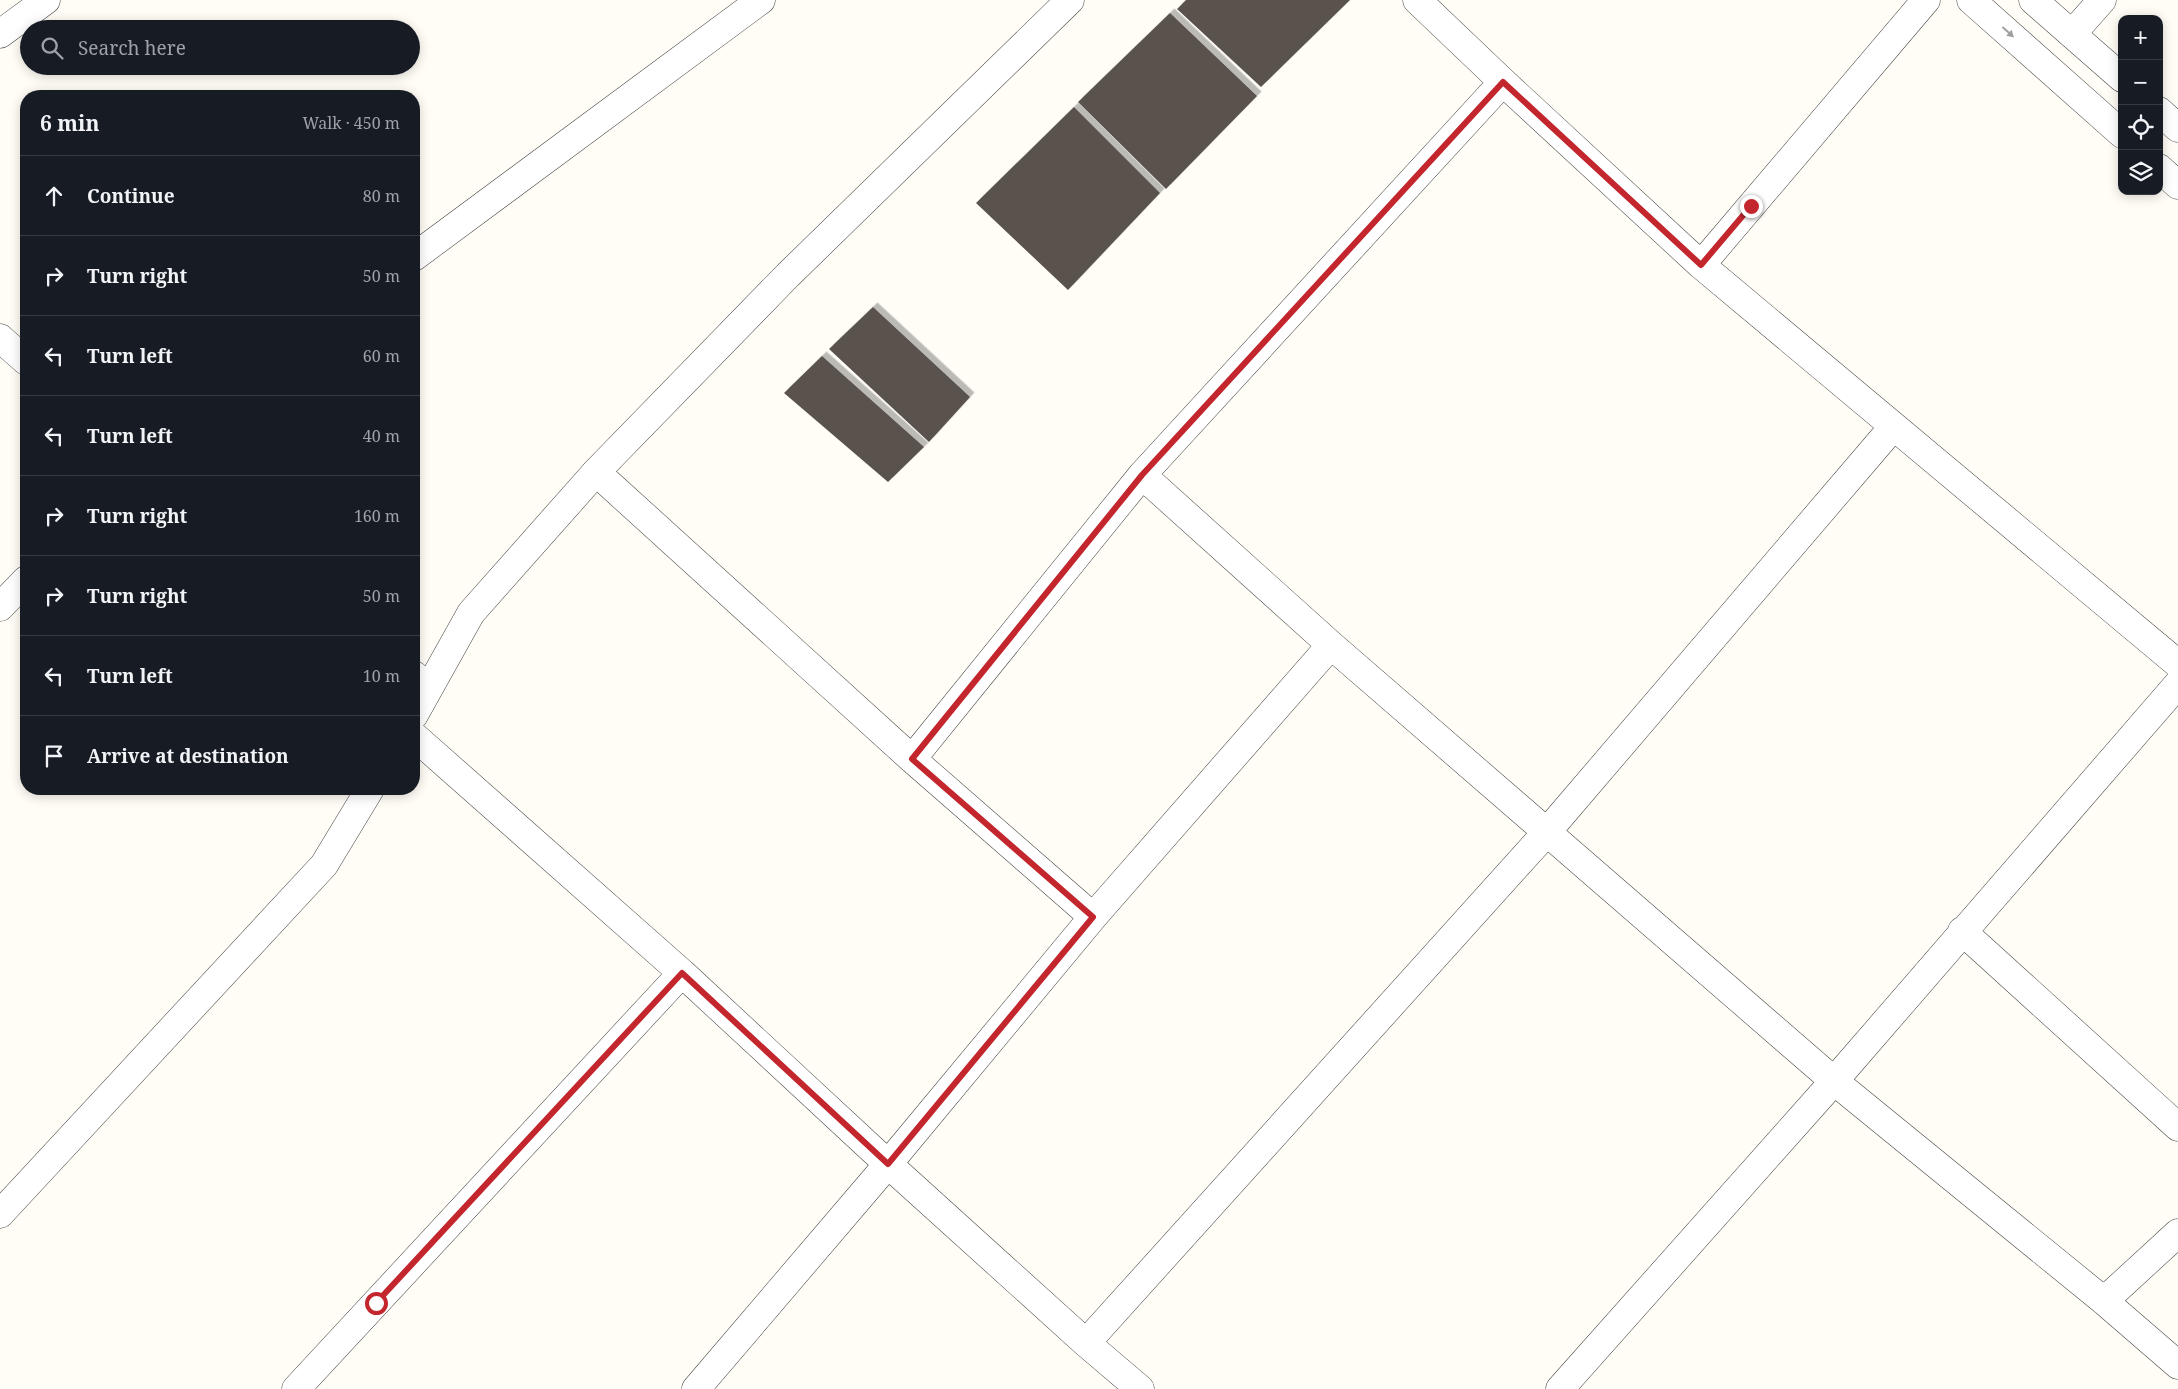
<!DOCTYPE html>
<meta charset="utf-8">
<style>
:root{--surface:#171b24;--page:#20242c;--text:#f1f3f6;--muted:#9ea1a6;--line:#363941}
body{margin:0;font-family:"Noto Serif",serif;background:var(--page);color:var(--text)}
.controls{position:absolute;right:15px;top:15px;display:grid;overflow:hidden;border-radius:10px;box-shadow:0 2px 12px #0003}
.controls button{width:45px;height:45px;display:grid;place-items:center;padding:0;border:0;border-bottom:1px solid var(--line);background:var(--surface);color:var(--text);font:25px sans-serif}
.stop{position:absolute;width:15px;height:15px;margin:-11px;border:4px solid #c4262e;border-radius:50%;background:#fff}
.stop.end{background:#c4262e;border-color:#fff;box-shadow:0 1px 5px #0008}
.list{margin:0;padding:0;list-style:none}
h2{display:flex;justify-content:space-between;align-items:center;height:65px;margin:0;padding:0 20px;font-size:21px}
h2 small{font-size:16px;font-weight:400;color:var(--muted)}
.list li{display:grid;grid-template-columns:32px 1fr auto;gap:15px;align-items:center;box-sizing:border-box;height:80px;padding:0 20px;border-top:1px solid var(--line)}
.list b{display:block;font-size:19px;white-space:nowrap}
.list em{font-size:16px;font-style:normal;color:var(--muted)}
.icon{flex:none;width:28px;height:28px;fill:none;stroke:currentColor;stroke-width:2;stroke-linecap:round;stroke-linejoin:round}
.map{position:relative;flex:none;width:2178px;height:1389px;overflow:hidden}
.search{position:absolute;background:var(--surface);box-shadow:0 2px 12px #0003;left:20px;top:20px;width:400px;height:55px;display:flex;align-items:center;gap:12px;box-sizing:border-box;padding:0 18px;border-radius:28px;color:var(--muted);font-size:19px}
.panel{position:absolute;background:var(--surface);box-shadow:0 2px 12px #0003;left:20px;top:90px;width:400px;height:705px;border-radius:20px}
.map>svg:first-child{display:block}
.building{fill:#5a524d;filter:url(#shadow)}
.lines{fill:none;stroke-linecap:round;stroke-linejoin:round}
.minor-casing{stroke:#444;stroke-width:29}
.tertiary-casing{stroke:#444;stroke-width:29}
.minor{stroke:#fff;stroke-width:28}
.tertiary{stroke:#fff;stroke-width:28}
.oneway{fill:#a0a0a0}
.route{stroke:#c4262e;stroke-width:6}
</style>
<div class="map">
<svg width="2178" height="1389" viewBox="0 0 2178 1389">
<defs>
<filter id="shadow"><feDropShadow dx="4.5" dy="-4.5" stdDeviation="0" flood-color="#0004"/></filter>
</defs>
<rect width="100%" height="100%" fill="#fffdf5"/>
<path class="building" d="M1186,0H1350L1261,87L1177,9Z
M1170,13L1257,96L1166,189L1078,102Z
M1074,107L1160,193L1068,290L976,203Z
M873,307L970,397L929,442L829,349Z
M822,356L924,447L888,482L784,393Z"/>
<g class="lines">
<defs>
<path id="minor" d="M1417,0L1503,82L1701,265L2178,664
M0,34L46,0
M2072,34L2102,0
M414,257L761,0
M1701,265L1926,0
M0,338L26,361
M596,472L912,759L1093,917
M1142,475L1331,645L1834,1081L2104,1301L2178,1365
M0,607L26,580
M414,675L428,687
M414,736L682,973L888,1164L1086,1343L1140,1389
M912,759L1142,475L1503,82
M1962,931L2178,1127
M2104,1301L2178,1233
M1086,1343L1546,833L1893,427
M296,1389L682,973
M696,1389L888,1164L1093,917L1331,645
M1560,1389L1834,1081L2178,684"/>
<path id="tertiary" d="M1971,0L2122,134
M2033,0L2122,78
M2159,111L2178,128
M2159,168L2178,185
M414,715L471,613L596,472L788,275L1070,0
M0,1214L324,865L370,789"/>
</defs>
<use href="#minor" class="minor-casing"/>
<use href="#tertiary" class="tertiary-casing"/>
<use href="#minor" class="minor"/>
<use href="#tertiary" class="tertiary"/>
</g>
<defs><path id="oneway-solid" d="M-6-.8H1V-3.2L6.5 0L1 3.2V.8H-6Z" transform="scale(1.25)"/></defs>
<use class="oneway" href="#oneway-solid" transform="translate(2008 32) rotate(42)"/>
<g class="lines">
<path class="route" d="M376,1303L682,973L888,1164L1093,917L912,759L1142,475L1503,82L1701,265L1751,206"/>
</g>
</svg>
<div class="controls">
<button>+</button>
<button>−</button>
<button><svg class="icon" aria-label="locate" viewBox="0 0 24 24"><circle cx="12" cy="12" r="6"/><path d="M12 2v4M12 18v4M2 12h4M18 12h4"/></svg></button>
<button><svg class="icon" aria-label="layers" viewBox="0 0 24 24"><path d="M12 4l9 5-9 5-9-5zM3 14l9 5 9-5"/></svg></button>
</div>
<div class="stop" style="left:376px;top:1303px"></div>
<div class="stop end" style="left:1751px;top:206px"></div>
<div class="search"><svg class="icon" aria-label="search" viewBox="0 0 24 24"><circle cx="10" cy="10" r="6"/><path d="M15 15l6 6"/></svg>Search here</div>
<section class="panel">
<h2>6 min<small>Walk · 450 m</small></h2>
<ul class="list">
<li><svg class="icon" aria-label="ahead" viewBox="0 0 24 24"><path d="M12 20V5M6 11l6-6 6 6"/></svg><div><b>Continue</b></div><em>80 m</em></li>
<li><svg class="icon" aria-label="right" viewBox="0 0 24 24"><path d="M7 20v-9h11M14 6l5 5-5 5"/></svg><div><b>Turn right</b></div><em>50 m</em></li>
<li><svg class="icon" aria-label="left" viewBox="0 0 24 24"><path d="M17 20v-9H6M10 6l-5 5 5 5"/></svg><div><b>Turn left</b></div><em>60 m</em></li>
<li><svg class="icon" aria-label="left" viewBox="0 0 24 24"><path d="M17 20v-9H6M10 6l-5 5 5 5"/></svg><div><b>Turn left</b></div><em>40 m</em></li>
<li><svg class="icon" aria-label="right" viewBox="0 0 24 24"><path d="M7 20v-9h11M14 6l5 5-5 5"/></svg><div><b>Turn right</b></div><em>160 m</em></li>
<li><svg class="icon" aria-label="right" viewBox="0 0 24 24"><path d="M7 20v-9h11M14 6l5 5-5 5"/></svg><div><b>Turn right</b></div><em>50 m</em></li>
<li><svg class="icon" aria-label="left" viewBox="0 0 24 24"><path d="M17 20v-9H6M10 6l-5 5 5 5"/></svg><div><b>Turn left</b></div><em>10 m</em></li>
<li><svg class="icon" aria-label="arrive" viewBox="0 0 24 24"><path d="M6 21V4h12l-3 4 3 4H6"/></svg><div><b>Arrive at destination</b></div></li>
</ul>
</section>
</div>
